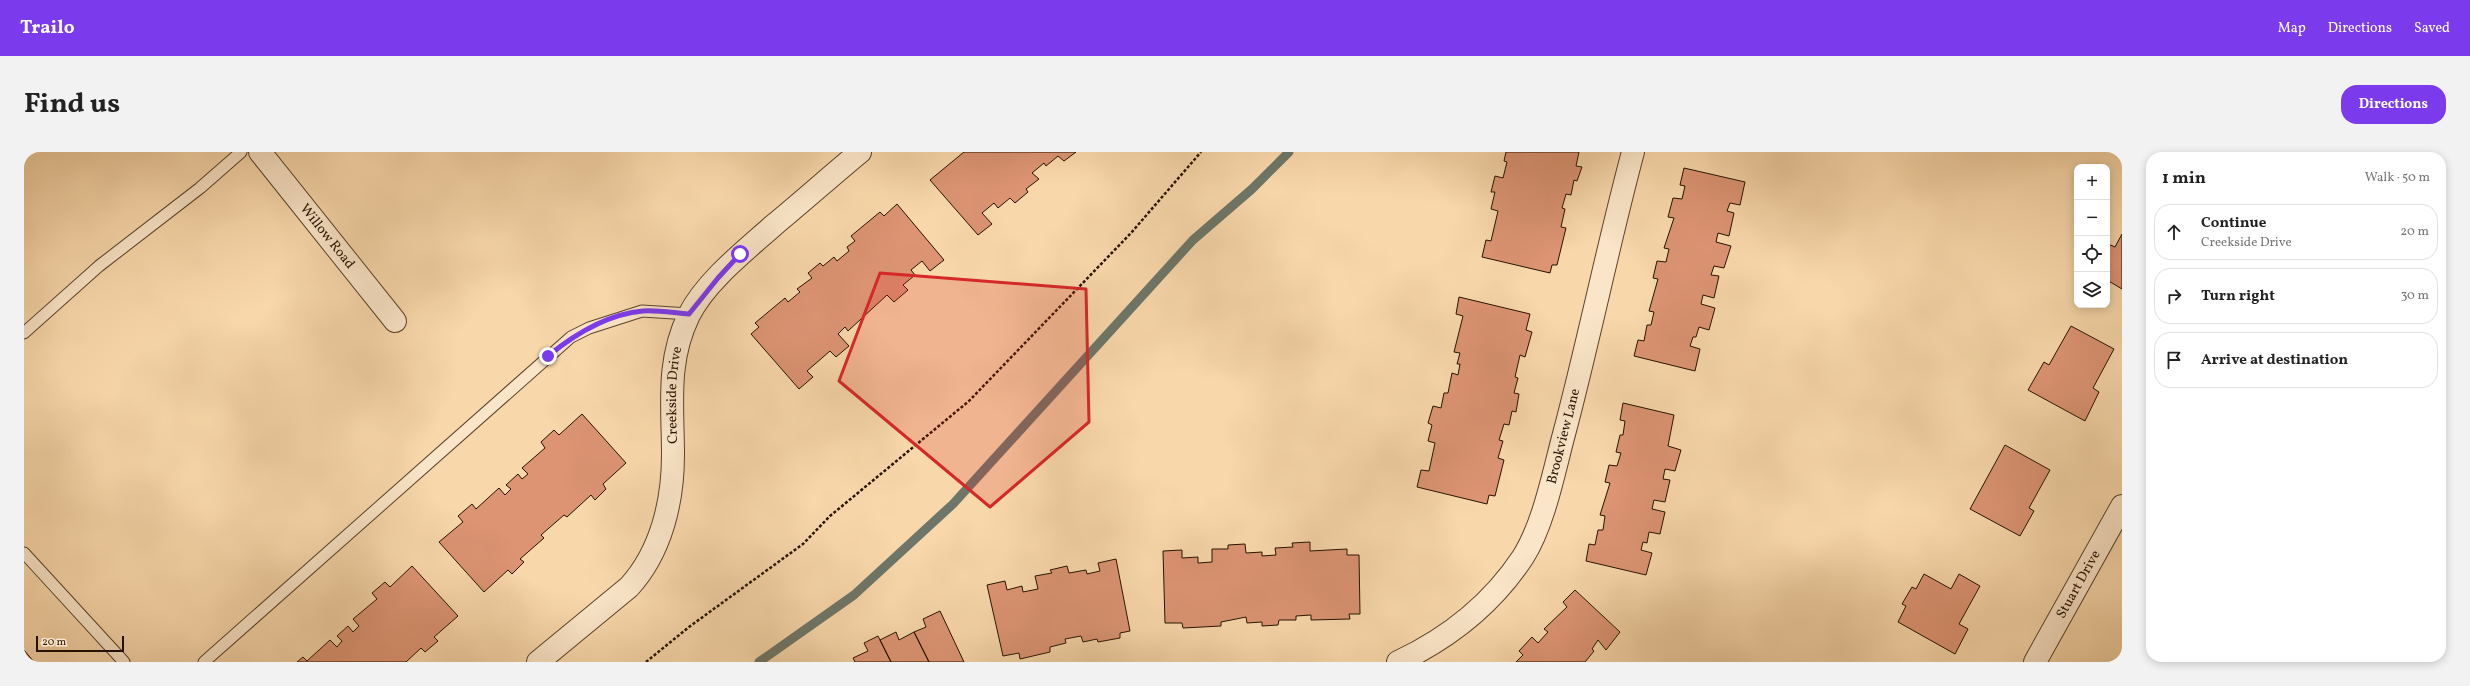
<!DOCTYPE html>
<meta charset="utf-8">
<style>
:root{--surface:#fff;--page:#f2f2f2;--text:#222;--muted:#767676;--line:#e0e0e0;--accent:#7c3aed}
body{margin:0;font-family:Vollkorn,serif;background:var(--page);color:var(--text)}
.controls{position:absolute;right:12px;top:12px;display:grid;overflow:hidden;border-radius:8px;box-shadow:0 2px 10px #0003}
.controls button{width:36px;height:36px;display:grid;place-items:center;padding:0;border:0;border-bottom:1px solid var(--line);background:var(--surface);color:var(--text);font:20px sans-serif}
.scale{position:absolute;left:12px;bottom:10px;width:88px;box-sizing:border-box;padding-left:4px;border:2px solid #251200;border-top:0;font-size:11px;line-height:14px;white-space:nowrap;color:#251200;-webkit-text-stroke:3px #fae5c8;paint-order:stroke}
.stop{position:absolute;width:12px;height:12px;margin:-9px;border:3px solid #7c3aed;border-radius:50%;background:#fff}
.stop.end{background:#7c3aed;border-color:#fff;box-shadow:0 1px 4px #0008}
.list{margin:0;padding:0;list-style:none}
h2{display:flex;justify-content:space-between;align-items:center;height:52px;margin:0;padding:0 16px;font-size:17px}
h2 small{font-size:13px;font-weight:400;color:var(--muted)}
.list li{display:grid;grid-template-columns:26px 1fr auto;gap:12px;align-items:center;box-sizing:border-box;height:56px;margin:0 8px 8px;padding:0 8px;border:1px solid var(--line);border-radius:16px}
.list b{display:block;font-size:15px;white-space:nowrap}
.list p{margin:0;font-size:13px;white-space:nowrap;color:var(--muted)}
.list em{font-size:13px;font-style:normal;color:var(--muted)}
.icon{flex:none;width:22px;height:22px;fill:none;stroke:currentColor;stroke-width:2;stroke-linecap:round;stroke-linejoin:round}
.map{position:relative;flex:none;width:2098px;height:510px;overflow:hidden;border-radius:16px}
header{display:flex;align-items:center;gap:24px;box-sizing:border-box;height:56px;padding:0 20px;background:var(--accent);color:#fff}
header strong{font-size:19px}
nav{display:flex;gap:22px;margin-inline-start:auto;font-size:14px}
.intro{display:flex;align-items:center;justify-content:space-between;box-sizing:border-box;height:96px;padding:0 24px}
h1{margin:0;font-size:28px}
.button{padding:10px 18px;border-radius:16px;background:var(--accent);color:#fff;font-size:14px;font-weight:700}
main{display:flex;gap:24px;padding:0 24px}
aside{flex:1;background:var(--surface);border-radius:16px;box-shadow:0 2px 10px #0003}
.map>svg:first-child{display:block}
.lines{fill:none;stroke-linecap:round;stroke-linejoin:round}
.stream{stroke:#6d7668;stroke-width:9}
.building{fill:#dc9473;stroke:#251200}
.service-casing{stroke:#5a432a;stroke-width:13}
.minor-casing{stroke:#5a432a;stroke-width:24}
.path{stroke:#251200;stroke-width:2.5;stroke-dasharray:3 2;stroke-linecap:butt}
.service{stroke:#fae5c8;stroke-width:11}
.minor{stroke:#fae5c8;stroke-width:22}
.route{stroke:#7c3aed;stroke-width:5}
.marked{fill:#d62828;fill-opacity:0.2;stroke:#d62828;stroke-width:3;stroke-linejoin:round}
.labels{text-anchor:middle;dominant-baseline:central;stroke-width:3;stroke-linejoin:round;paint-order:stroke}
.street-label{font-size:14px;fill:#251200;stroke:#fae5c8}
</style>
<header>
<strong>Trailo</strong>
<nav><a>Map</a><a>Directions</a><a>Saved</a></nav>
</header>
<div class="intro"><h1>Find us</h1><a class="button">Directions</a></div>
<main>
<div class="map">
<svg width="2098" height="510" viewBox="0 0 2098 510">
<rect width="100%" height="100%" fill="#f8d7aa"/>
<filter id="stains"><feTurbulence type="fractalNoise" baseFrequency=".005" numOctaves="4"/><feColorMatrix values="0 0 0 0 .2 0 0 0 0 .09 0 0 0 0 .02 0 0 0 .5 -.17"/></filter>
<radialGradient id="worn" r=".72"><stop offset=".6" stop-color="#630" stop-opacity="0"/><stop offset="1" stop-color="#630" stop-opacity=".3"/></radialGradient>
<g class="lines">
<path class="stream" d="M735,510L830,443L929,352L1169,88L1228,37L1265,0"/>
</g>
<path class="building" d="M940,0H1052L1040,9L1034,4L1022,14L1020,11L1008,21L1015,27L1002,37L1004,40L991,51L986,46L974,56L970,51L958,61L968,72L954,83L906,28Z
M1482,0H1555L1552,14L1558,15L1553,29L1550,28L1547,43L1542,42L1538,56L1541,57L1537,75L1542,76L1533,113H1528L1526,121L1458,105L1462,88L1467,89L1474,59L1467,57L1471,40H1467L1471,24L1479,26L1483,10L1480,9Z
M1660,16L1721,30L1716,53L1706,51L1703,59L1710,61L1705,84L1694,81L1692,90L1707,94L1700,116L1690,114L1687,123L1695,124L1690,146L1679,143L1677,152L1691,156L1685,178L1675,175L1672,185H1669L1666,194L1676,197L1671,219L1610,204L1614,188L1620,189L1623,173H1627L1630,160L1625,159L1634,127L1629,126L1633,109L1642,110L1645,97L1640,96L1650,66L1644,65L1649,46L1658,47L1661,34L1656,33Z
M873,52L920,108L906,119L898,109L887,118L891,123L879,133L884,138L870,150L863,143L824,179L821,175L814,182L825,194L812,205L806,199L783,219L789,225L775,237L727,182L735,175L731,171L761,146L764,150L776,140L773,137L788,126L784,121L796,111L799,114L810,105L813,109L825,99L823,95L831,89L827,84L856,60L860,64Z
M2098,82V137L2083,128V94L2084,92L2091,95Z
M1435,145L1506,162L1502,178L1508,180L1501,205L1496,203L1491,225L1494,226L1490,241L1495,242L1492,260L1488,259L1485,273L1480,272L1475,288L1479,289L1474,306L1480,308L1471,344L1465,343L1463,352L1393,335L1397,318L1405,319L1411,291L1404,289L1408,273L1404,271L1409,254L1417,256L1420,241H1424L1428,221L1434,223L1436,212H1433L1436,201L1430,200L1439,164L1432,162Z
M2047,174L2090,197L2069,236L2075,240L2061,269L2004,238L2020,210L2025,213Z
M1599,251L1650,263L1644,294L1657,298L1651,319L1641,317L1639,327L1646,328L1641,350L1630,348L1628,357L1641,360L1636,382L1625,380L1623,391L1619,390L1617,398L1628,401L1622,423L1562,409L1565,392L1571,393L1574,378H1579L1581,364L1576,363L1586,331L1581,330L1585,313L1593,314L1597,301L1592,300L1596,283H1599L1601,269L1596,268Z
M558,262L602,311L579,332L582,337L571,348L567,343L543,365L540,363L517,383L520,386L496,407L500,410L488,422L484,418L460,440L415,390L439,370L434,364L448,352L452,357L475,336L481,343L487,337L482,333L494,322L498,327L504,322L498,316L521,296L517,290L530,278L535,283Z
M1981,293L2026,318L2005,356L2010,359L1996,384L1946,357Z
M1286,390V399L1323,397V403H1335L1336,462H1325L1326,467L1287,468V463L1272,464V468H1255L1254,473L1238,474V470L1223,471L1222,465L1197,470V474L1159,476L1158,471H1141L1139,399L1158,398V406L1174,405V411L1188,410V397H1204V393L1221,392L1222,401L1238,400V404L1252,403L1251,396L1269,395L1268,391Z
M1092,407L1106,479L1096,481V486L1074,490L1073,487L1059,490L1057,484L1041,487L1042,491L1026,495V500L996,507L995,501L979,504L963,433L981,429L983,438L998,434L999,440L1014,437L1011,424L1028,421L1026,418L1043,414L1045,421L1062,418L1063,422L1076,419L1074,411Z
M388,414L434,464L410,485L414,489L401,500L397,496L382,510H273L279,505L283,509L306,488L313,495L318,489L313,484L324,474L329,480L335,474L329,467L353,447L348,441L361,430L366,435Z
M1900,422L1927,437L1935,422L1956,434L1935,472L1944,477L1931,502L1874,470L1882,454L1878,452L1888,435L1892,437Z
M1551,438L1596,480L1582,498L1574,488L1568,497L1570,499L1561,510H1492L1499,503L1495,499L1508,485L1514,491L1524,480L1520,477L1543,455L1539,450Z
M916,459L940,510H905L890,480L902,475L899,467Z
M872,480L875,488L890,480L905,510H867L856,488Z
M854,484L867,510H831L829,506L844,499L840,491Z
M0,498L10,510H0Z"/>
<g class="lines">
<defs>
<path id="service" d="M0,181L75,114L176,36L217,0
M0,401L100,510
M180,510L547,185L565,176L618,159L665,162"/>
<g id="minor">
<path id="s1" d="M236,0L371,169"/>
<path id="s2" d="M514,510L605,435C637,400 649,350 649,303C649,254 642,210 665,163C682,129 722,98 750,73C779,49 807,24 836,0"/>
<path id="s3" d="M1374,510C1425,486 1468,452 1499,405C1520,372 1530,319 1540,282C1565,188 1584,93 1609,0"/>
<path id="s4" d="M2011,510L2098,354"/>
</g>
</defs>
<use href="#service" class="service-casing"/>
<use href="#minor" class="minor-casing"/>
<path class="path" d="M622,510L665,475L779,392L806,364L945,249L1107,81L1177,0"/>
<use href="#service" class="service"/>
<use href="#minor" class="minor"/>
</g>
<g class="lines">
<path class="route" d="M524,204C551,182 584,162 619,159C634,158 650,161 665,162L694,126L716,102"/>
</g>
<path class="marked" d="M856,121L1062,137L1065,270L966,355L815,229Z"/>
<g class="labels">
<g class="street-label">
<text stroke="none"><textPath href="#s1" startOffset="108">Willow Road</textPath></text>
<text stroke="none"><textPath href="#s2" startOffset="320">Creekside Drive</textPath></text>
<text stroke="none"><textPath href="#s3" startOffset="293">Brookview Lane</textPath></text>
<text stroke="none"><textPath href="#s4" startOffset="89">Stuart Drive</textPath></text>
</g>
</g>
<rect width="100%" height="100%" filter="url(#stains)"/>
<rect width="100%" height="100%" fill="url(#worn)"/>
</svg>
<div class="controls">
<button>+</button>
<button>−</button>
<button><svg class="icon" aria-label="locate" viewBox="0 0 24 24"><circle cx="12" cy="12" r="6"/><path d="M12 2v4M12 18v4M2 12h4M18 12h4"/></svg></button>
<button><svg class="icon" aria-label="layers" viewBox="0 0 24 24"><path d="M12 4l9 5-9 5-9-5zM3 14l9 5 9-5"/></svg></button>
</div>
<div class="scale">20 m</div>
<div class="stop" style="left:716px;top:102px"></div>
<div class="stop end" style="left:524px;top:204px"></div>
</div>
<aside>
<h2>1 min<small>Walk · 50 m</small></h2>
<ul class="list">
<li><svg class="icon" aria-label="ahead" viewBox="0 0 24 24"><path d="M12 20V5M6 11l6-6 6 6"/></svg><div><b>Continue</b><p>Creekside Drive</p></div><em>20 m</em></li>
<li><svg class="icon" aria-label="right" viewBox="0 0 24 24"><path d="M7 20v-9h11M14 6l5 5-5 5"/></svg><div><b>Turn right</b></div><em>30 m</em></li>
<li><svg class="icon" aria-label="arrive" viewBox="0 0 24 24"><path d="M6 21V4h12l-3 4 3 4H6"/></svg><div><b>Arrive at destination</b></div></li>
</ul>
</aside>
</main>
